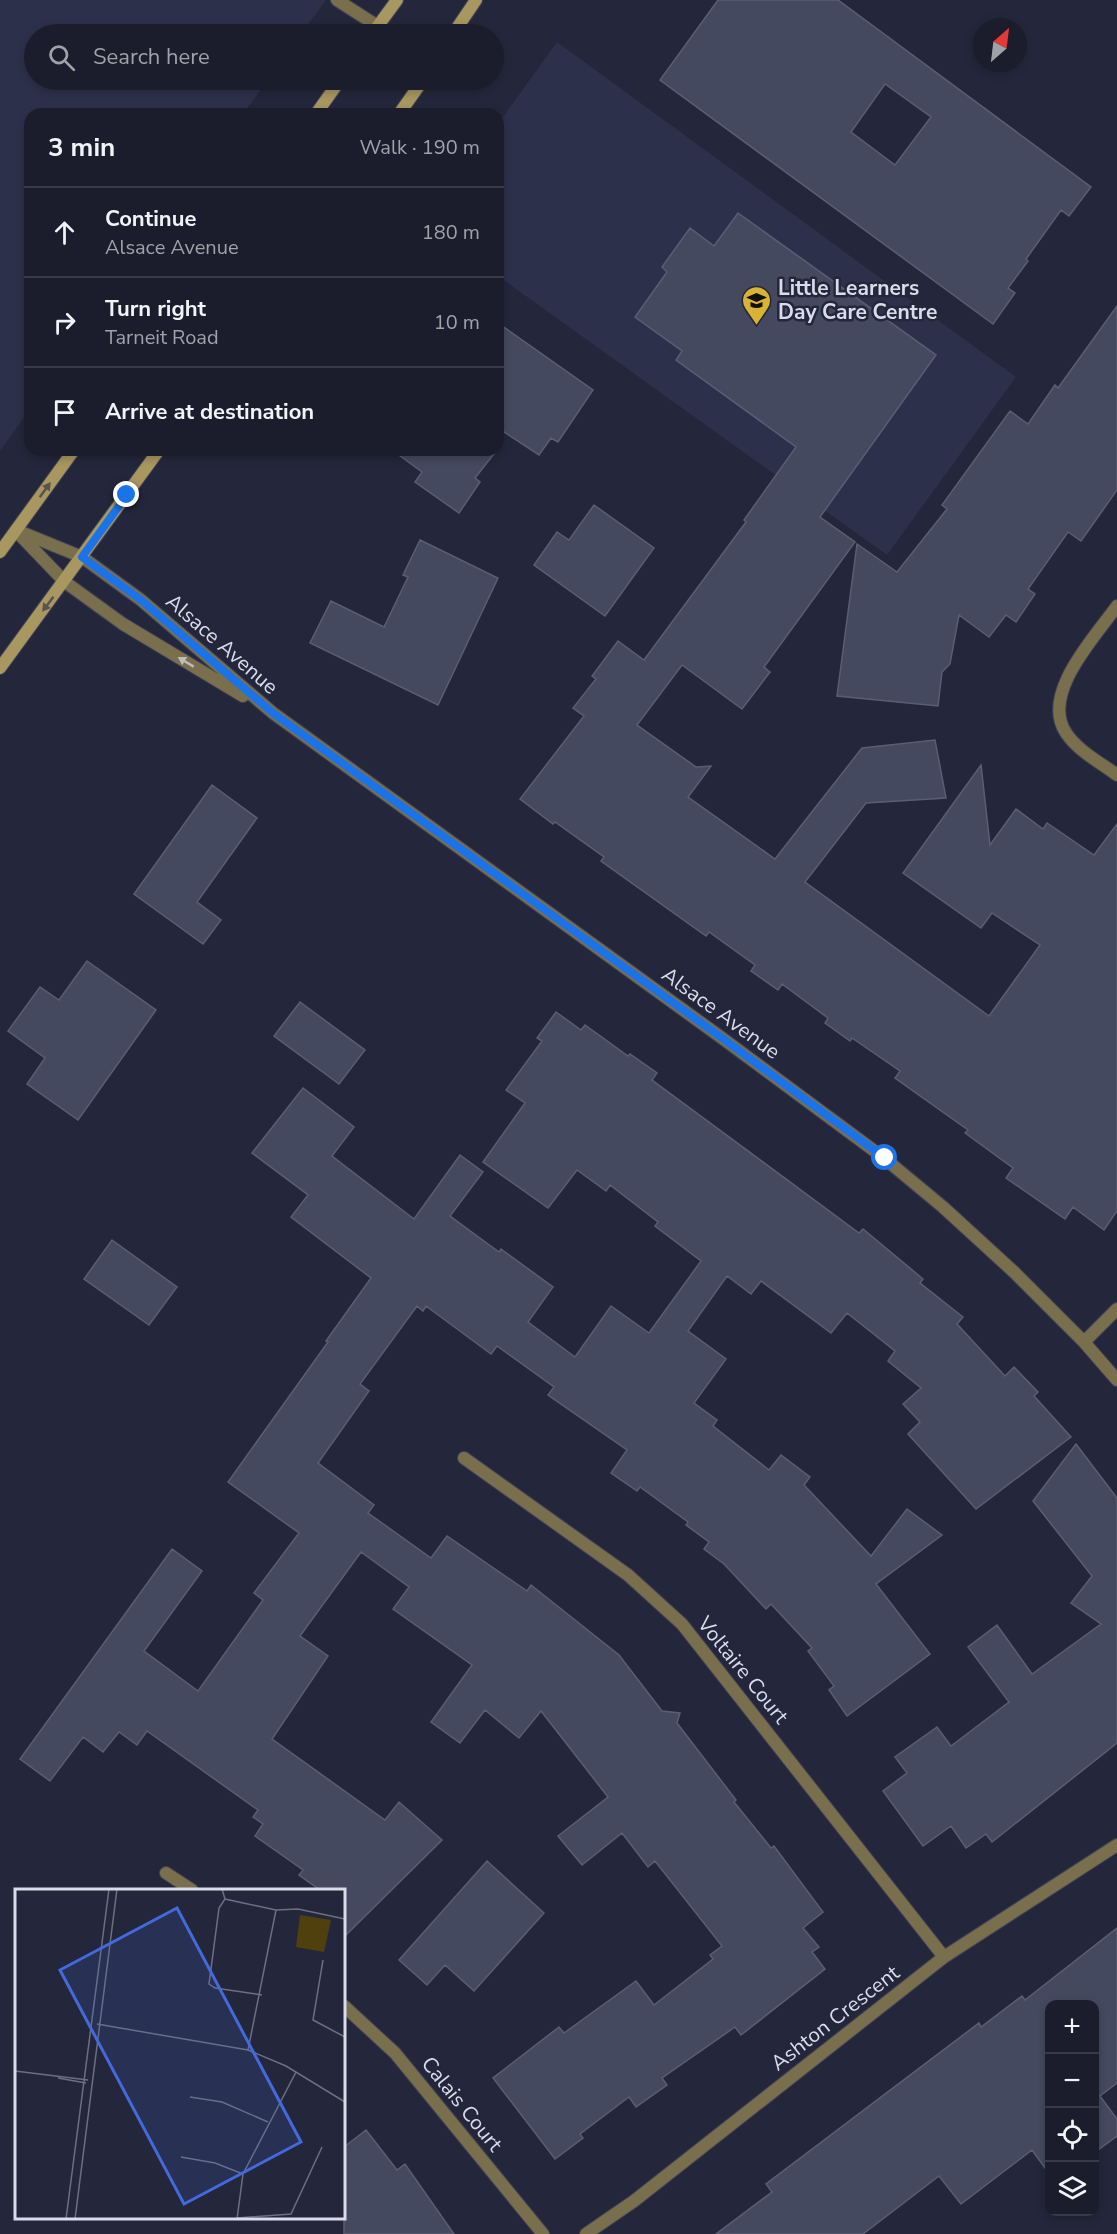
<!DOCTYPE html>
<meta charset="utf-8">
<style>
:root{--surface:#1b1c2c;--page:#282938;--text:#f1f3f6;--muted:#a0a1a9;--line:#393a48}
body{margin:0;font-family:"Nunito Sans",sans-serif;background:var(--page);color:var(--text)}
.controls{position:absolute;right:18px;bottom:18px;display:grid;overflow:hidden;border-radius:12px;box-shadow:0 3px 9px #0003}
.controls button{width:54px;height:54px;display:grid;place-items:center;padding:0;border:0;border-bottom:2px solid var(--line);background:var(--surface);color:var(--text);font:30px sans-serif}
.compass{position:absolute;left:973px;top:18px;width:54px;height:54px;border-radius:50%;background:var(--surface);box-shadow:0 3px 9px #0003;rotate:28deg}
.stop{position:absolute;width:18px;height:18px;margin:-14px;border:4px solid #1a73e8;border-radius:50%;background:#fff}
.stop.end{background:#1a73e8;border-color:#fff;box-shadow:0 2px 6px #0008}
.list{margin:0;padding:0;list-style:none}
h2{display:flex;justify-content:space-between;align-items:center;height:78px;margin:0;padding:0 24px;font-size:26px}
h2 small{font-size:20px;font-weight:400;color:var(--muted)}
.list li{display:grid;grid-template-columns:39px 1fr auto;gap:18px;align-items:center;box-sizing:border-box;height:90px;padding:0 24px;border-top:2px solid var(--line)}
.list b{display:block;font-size:22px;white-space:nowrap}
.list p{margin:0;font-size:20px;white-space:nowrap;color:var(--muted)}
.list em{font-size:20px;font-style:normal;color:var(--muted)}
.icon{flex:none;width:33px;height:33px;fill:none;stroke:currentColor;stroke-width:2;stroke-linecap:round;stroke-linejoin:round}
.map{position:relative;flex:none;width:1117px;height:2234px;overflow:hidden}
.search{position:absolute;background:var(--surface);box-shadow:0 3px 9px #0003;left:24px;top:24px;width:480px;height:66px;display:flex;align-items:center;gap:15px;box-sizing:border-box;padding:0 21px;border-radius:33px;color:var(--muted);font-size:22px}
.panel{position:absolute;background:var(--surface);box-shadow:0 3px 9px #0003;left:24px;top:108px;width:480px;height:348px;border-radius:18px}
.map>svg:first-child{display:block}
.built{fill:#2d304a}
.building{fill:#45495f;stroke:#5a5e75;stroke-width:1.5;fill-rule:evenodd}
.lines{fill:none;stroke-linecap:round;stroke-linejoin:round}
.service-casing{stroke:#414357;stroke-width:14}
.minor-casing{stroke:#414357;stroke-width:14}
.secondary-casing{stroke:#414357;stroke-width:14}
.service{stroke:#7a6f4d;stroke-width:12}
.minor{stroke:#7a6f4d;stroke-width:12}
.secondary{stroke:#a99760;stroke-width:12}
.oneway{fill:#59534a}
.oneway2{fill:#bdbbbb}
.route{stroke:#1a73e8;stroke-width:8}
.labels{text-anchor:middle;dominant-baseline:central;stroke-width:5;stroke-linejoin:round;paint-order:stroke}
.poi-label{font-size:21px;font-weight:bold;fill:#dadcea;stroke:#24263b;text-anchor:start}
.street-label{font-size:21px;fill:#dadcea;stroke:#24263b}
.inset-road{fill:none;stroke:#6d6f81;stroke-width:1.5}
.view{fill:#436adc;fill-opacity:0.15;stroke:#436adc;stroke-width:3}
.inset-edge{fill:none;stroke:#dadcea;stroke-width:3}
</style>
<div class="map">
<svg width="1117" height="2234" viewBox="0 0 1117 2234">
<rect width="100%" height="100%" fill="#24263b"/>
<path class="built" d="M0,0H326L301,34H34V80H268L243,114H30V409L0,451Z
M557,42L1016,377L887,555L498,276V124Z"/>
<path class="building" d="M718,0H838L1091,187L1069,216L1061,210L1026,259L1028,261L1008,288L1015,293L993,324L660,80ZM885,84L931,117L895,165L851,132Z
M738,213L936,355L820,517L855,542L764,667L770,672L742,709L682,665L637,725L696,767L711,766L688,797L775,859L862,748L935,740L946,798L866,803L805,882L989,1016L1040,945L992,913L981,928L903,873L981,765L990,845L1016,809L1043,829L1047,823L1094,855L1117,824V1211L1104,1230L1073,1207L1065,1219L1006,1178L1013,1168L965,1133L968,1130L895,1078L900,1071L852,1038L850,1041L825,1023L828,1018L782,984L778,990L751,971L755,965L709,932L706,936L601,861L604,857L555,822L553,824L520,799L584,716L573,708L596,679L592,676L618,641L644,660L746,522L744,520L796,447L676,360L682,351L635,317L667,272L662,267L690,228L714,246Z
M1117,306V490L1081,541L1068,532L1028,589L1035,594L1016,622L1006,615L989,637L959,615L950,664L942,672L938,706L837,696L857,544L897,572L947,509L942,505L1010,411L1028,424L1055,385L1058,388Z
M498,323L593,390L558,442L551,438L539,455L498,428Z
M392,450H497L475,478L480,482L459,513L415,482L422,472Z
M594,505L654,548L605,616L534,565L557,532L569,540Z
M420,540L498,578L438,705L310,643L331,601L384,627L408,577L403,575Z
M212,785L257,818L197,902L221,920L203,944L134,894Z
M87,961L156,1010L78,1120L27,1084L45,1058L8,1031L40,987L59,1000Z
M300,1002L365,1050L339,1084L274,1036Z
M556,1012L581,1030L585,1025L628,1056L630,1054L657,1073L652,1080L859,1233L863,1229L923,1279L920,1283L963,1317L957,1324L1005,1376L1014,1367L1038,1392L1034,1396L1071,1437L976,1509L908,1434L920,1422L903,1404L921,1388L888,1361L895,1351L847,1313L831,1333L761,1281L751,1294L727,1276L688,1331L726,1359L694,1403L717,1420L713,1426L769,1470L781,1455L810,1477L804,1485L871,1556L907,1509L942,1535L876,1584L930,1654L847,1716L829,1690L834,1686L808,1651L812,1648L771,1604L766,1609L724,1564L704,1549L709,1542L686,1525L688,1522L640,1487L637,1491L611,1473L627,1450L548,1395L554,1387L497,1346L491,1354L426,1306L423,1311L417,1306L360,1384L369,1391L318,1463L374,1505L368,1513L431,1558L447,1536L527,1591L531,1585L619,1655L662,1711L680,1713L677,1723L736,1800L734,1802L771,1848L774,1846L823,1912L803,1928L819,1947L812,1952L825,1969L741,2035L735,2027L662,2078L667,2085L636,2107L629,2097L580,2134L583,2138L555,2159L493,2078L559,2027L564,2033L636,1981L654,2005L713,1959L710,1955L722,1946L655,1861L648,1867L622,1833L582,1865L558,1836L608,1797L541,1711L519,1738L485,1710L460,1743L431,1722L472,1665L393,1609L409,1587L361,1552L300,1636L328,1656L272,1739L385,1820L399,1802L442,1840L344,1937V1890H320L299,1875L303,1870L255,1836L263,1824L253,1817L258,1810L147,1731L137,1745L119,1732L103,1752L83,1737L50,1781L20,1759L172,1549L202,1571L144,1651L198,1691L263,1600L254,1593L299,1533L228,1482L328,1342L326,1341L371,1278L291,1217L308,1195L252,1153L303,1088L354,1127L332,1156L414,1219L460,1155L483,1172L450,1216L499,1252L501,1249L553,1287L528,1322L575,1357L611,1306L649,1333L701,1261L655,1226L658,1222L610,1185L606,1191L577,1170L548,1208L483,1162L525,1103L506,1090L542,1041L537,1038Z
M112,1240L177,1287L149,1325L84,1279Z
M1076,1444L1117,1498V1743L992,1842L986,1834L966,1848L951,1826L923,1846L883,1791L907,1773L895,1757L937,1727L951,1746L1009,1702L968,1647L997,1625L1032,1674L1101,1624L1071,1603L1092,1576L1033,1501Z
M487,1861L544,1913L474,1991L445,1965L427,1985L399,1960Z
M1117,1928V2083L1100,2096L1117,2119V2136L1098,2150L1095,2146V2004H1050V2175L1032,2150L961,2204L939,2176L863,2234H716L772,2192L766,2184L979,2023L981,2027L1022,1996L1025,2000Z
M366,2130L397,2170L405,2164L454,2234H344V2147Z"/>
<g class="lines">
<defs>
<path id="service" d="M337,0L390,34"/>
<path id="minor" d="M16,530L82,557L141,600L273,713L722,1038L884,1158L943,1207L1014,1272L1084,1342L1117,1380
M18,533L65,582L123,624L243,696
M1117,606C1095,637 1040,694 1066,733C1078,751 1101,763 1117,775
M1084,1342L1117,1309
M464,1458L628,1575L682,1624L944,1957
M166,1873L192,1890
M344,2006L395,2053L543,2234
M586,2234L634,2201L944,1957L1117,1845"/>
<path id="secondary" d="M372,34L397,0
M453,34L476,0
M316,114L340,80
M399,114L423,80
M0,552L74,450
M0,668L159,450"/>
</defs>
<use href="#service" class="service-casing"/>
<use href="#minor" class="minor-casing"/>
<use href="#secondary" class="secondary-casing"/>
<use href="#service" class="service"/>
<use href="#minor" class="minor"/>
<use href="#secondary" class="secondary"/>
</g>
<defs><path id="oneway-solid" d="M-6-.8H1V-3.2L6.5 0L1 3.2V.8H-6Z" transform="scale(1.5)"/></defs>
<g class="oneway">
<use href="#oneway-solid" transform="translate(45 490) rotate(-54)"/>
<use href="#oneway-solid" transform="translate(48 604) rotate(127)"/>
</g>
<use class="oneway2" href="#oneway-solid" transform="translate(186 662) rotate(-149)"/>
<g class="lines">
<path class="route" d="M127,495L82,557L141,600L273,713L722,1038L885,1158"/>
</g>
<defs>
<symbol id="school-pin" viewBox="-11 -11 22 30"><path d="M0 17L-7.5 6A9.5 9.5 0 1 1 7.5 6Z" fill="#d9b434" stroke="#24263b"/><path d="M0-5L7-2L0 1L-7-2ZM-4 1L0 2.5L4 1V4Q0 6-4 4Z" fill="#111"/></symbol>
</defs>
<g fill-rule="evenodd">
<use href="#school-pin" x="740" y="284" width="33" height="45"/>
</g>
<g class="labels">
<g class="poi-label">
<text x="778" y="288">Little Learners<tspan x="778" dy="24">Day Care Centre</tspan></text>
</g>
<g class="street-label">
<text transform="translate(222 644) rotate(41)">Alsace Avenue</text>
<text transform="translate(721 1013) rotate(36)">Alsace Avenue</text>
<text transform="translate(743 1670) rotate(51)">Voltaire Court</text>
<text transform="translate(835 2018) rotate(-38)">Ashton Crescent</text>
<text transform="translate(462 2104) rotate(51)">Calais Court</text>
</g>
</g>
<g transform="translate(15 1889)">
<rect width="330" height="330" fill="#24263b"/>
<path d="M285,26L316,31L309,63L281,58Z" fill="#4f400e"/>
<path class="inset-road" d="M207,0L210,10L261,21M210,10L204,19L194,95L200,99L247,106M308,71L298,131L330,148M82,135L233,161L271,177L330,213M233,161L261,21L283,20L330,30M0,182L73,191M43,189L71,194M175,208L207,213L253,233M166,268L200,274L228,285M222,329L276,325L307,258M51,330L94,0M60,330L102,0M222,330L228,285L281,183"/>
<path class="view" d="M162,19L286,253L169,315L45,81Z"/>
<rect width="330" height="330" class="inset-edge"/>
</g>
</svg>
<div class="controls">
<button>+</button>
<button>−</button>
<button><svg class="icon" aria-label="locate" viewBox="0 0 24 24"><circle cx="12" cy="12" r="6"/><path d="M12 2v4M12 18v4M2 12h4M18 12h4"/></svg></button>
<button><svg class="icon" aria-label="layers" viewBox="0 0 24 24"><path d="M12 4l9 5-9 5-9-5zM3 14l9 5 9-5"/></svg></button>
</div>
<svg class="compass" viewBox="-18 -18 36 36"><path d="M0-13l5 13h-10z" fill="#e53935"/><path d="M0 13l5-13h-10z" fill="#a0a1a9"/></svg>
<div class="stop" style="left:885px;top:1158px"></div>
<div class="stop end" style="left:127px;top:495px"></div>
<div class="search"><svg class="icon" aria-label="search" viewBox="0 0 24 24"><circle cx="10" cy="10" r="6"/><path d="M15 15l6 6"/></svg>Search here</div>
<section class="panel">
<h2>3 min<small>Walk · 190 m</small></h2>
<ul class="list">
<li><svg class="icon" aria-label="ahead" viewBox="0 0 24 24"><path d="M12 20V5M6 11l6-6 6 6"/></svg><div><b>Continue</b><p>Alsace Avenue</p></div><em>180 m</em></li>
<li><svg class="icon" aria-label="right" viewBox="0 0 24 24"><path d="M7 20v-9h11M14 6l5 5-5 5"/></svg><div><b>Turn right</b><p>Tarneit Road</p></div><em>10 m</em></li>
<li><svg class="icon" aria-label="arrive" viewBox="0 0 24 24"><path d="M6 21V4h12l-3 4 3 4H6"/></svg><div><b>Arrive at destination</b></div></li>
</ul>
</section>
</div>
